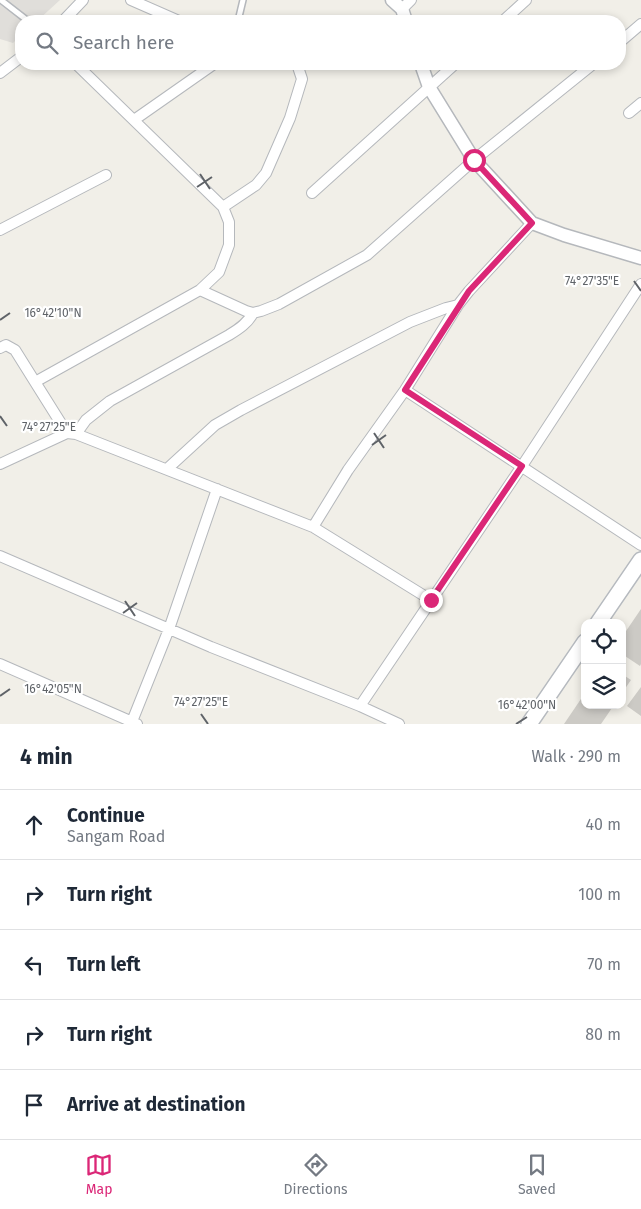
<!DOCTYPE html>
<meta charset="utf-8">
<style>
:root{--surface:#fff;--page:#f2f2f3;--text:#1f2937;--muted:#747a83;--line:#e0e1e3;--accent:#db2777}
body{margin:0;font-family:"Fira Sans",sans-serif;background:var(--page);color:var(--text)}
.controls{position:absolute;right:15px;bottom:15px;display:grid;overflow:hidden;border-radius:10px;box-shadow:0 2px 8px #0003}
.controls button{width:45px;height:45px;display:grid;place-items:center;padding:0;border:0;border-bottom:1px solid var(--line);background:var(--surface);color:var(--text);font:25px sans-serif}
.stop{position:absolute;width:15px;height:15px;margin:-11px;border:4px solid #db2777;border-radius:50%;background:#fff}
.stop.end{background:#db2777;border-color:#fff;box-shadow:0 1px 5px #0008}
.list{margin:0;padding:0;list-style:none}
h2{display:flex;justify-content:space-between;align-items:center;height:65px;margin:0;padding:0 20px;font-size:21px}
h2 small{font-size:16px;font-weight:400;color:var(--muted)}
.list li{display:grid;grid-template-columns:32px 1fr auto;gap:15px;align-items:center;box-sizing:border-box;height:70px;padding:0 20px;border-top:1px solid var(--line)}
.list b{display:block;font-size:19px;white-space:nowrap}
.list p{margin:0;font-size:16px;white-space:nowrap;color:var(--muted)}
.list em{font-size:16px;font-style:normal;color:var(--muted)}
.icon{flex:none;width:28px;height:28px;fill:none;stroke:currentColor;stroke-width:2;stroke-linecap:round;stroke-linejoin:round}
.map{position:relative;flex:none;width:641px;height:724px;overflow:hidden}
.search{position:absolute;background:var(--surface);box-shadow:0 2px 8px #0003;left:15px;right:15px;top:15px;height:55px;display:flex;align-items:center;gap:12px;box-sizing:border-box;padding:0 18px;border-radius:20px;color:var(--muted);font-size:19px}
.sheet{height:415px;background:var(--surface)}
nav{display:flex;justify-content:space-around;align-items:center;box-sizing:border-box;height:70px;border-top:1px solid var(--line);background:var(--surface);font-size:14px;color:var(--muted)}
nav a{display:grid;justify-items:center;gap:2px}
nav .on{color:var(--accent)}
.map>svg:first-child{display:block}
.industrial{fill:#e0deda}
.building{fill:#cccac5}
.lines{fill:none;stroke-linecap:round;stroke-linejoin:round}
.service-casing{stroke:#b5b8bc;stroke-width:8}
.minor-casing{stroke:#b5b8bc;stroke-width:12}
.tertiary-casing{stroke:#b5b8bc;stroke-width:15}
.secondary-casing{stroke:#b6babf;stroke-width:18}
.service{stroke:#fff;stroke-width:5}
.minor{stroke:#fff;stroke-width:10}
.tertiary{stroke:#fff;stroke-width:12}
.secondary{stroke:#fff;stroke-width:15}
.route{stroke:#db2777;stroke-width:6}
.ticks{fill:none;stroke:#5f6368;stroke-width:2}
.ticks-label{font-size:12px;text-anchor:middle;fill:#5f6368;stroke:#fff;stroke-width:4.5;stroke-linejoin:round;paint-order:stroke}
</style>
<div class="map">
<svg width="641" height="724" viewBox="0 0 641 724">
<rect width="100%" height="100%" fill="#f1efe8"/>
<path class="industrial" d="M0,0H60L37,21H21V35L13,43L0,39Z"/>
<path class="building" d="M641,609V664L640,666L622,654V637Z
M622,674L631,680L622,693Z
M641,687V716L627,706Z
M585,693V705H614L601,724H564Z"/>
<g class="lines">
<defs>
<path id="service" d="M1,0L28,21
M238,21L243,0"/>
<path id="minor" d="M131,0L179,21
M402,9L411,0
M63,21L83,0
M503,21L526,0
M620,42L641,24
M76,64L223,207L229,222V245L219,272L200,290
M0,73L21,57
M629,113L641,103
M134,120L214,64
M312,193L455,64
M223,207L256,185L266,173L290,118L302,79L297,64
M0,230L106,175
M0,348L6,345L15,350L35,382L200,290L246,311L253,313L261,311L279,304L367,255L474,160L593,64
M35,382L67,433
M405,390L641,545
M76,434L86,420L110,401L229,335C239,329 248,323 253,313
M0,464L67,433L76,434L313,527L348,470L405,390L458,305L469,291L532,223
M167,469L215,425L241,410L410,322L446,308L458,305
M313,527L431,600
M0,556L211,647L360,706L399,724
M0,664L137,724
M360,706L522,466L641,284
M131,724L169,629L217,489"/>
<path id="tertiary" d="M392,0L402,9L406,21
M421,64L429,87L474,160L532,223L564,235L641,258"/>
<path id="secondary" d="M598,623L641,560
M529,724L585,642"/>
</defs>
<use href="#service" class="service-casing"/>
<use href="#minor" class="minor-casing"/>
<use href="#tertiary" class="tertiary-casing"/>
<use href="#secondary" class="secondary-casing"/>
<use href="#service" class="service"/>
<use href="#minor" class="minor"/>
<use href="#tertiary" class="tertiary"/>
<use href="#secondary" class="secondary"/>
</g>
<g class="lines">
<path class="route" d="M431,600L522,466L405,390L469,291L532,223L474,160"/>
</g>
<path class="ticks" d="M200,174L210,189M197,187L212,177M634,281L641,291M0,320L10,313M0,416L7,426M374,433L384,448M372,445L386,435M125,601L135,616M123,613L137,603M0,696L10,689M201,714L208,724M516,724L527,717"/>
<g class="ticks-label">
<text x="592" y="285">74°27'35"E</text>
<text x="53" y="317">16°42'10"N</text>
<text x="49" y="431">74°27'25"E</text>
<text x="53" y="693">16°42'05"N</text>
<text x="201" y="706">74°27'25"E</text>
<text x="527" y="709">16°42'00"N</text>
</g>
</svg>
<div class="controls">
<button><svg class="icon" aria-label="locate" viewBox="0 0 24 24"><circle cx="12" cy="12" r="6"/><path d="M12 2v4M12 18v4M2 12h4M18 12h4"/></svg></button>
<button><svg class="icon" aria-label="layers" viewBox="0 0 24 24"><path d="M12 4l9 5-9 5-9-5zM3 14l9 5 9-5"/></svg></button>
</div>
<div class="stop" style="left:474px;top:160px"></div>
<div class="stop end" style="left:431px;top:600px"></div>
<div class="search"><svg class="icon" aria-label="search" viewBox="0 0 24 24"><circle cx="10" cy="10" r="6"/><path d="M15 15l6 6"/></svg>Search here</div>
</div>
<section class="sheet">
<h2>4 min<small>Walk · 290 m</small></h2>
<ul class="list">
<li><svg class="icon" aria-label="ahead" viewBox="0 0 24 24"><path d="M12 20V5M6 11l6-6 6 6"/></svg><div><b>Continue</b><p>Sangam Road</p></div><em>40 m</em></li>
<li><svg class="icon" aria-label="right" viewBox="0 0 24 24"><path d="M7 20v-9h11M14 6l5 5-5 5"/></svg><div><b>Turn right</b></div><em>100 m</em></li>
<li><svg class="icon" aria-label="left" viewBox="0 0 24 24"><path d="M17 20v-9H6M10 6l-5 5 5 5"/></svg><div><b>Turn left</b></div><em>70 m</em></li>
<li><svg class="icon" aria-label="right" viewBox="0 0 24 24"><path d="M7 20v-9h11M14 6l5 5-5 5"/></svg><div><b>Turn right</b></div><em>80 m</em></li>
<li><svg class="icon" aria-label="arrive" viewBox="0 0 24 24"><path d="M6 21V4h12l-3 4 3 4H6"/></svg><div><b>Arrive at destination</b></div></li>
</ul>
</section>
<nav>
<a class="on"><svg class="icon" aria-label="map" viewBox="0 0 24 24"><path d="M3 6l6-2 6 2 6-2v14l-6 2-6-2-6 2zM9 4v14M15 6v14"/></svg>Map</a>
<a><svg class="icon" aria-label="directions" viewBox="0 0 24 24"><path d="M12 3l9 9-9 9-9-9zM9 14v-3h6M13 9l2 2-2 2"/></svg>Directions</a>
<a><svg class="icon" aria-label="saved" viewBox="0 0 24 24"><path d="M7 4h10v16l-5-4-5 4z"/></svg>Saved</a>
</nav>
